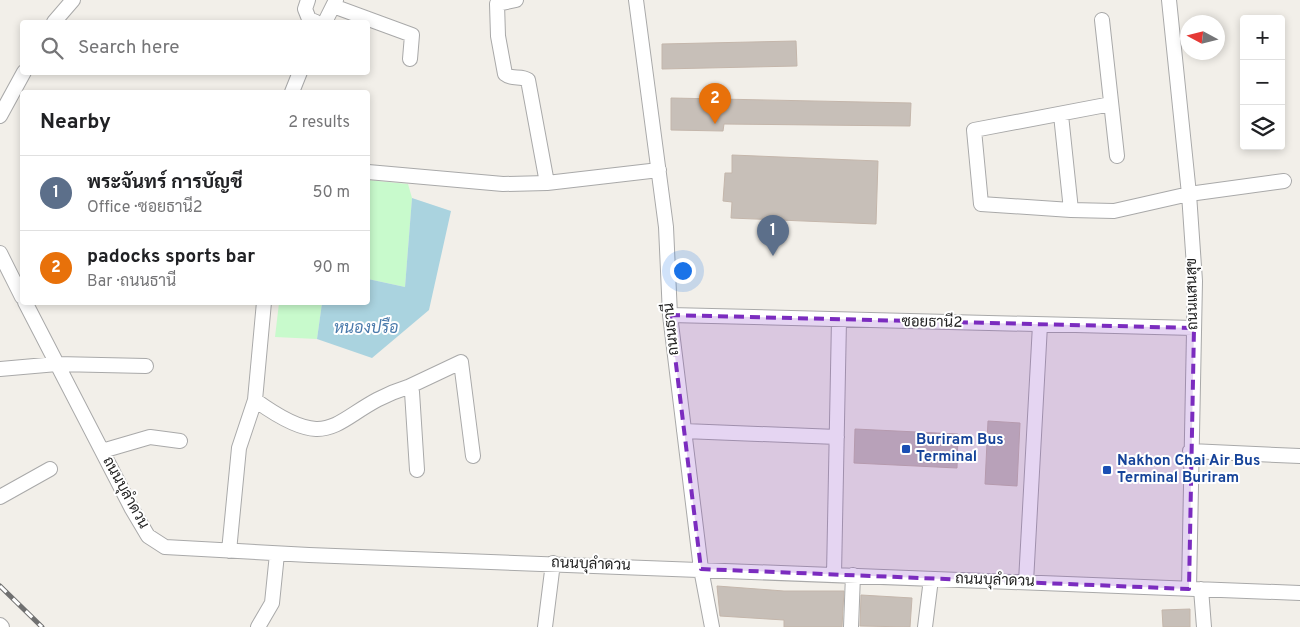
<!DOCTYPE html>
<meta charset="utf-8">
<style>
:root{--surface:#fff;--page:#f2f2f2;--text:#202124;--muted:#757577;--line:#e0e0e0;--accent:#d40000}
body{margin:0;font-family:Overpass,Sarabun,sans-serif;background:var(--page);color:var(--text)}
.controls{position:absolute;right:15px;top:15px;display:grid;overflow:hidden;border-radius:5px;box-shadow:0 2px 8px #0003}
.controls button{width:45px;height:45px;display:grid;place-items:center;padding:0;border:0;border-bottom:1px solid var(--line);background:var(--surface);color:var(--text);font:25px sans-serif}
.compass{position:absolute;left:1180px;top:15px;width:45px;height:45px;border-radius:50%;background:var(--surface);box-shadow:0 2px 8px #0003;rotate:277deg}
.you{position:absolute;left:682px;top:270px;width:18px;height:18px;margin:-12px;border:4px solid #fff;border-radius:50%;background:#1a73e8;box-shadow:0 0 0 8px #1a73e833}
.badge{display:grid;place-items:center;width:32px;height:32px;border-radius:50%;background:var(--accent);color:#fff;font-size:16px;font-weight:700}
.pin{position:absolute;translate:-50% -41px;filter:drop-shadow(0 1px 2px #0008)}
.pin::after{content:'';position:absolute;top:26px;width:18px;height:15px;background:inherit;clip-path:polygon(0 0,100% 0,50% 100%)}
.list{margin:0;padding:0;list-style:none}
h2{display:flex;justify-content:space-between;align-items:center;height:65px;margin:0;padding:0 20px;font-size:21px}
h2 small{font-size:16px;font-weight:400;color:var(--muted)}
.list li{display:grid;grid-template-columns:32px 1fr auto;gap:15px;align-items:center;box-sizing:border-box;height:75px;padding:0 20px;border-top:1px solid var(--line)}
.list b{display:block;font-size:19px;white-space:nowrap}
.list p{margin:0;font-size:16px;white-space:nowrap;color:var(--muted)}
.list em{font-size:16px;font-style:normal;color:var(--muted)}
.icon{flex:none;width:28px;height:28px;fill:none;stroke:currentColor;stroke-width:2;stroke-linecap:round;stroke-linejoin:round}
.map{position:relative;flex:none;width:1300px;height:627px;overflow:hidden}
.search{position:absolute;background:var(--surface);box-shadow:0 2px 8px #0003;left:20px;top:20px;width:350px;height:55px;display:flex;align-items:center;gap:12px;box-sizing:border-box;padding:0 18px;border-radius:5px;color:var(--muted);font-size:19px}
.panel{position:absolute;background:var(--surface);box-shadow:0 2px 8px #0003;left:20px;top:90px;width:350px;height:215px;border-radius:5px}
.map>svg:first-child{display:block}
.park{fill:#c8facc}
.water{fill:#aad3df}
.building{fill:#c7bfb8;stroke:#c4b6ab}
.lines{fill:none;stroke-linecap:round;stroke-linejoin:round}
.minor-casing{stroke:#a9a9a9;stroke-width:16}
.minor{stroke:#fff;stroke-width:14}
.rail-casing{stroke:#707070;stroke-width:5}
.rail{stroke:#fff;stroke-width:3;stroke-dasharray:9;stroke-linecap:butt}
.marked{fill:#7b2cbf;fill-opacity:0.2;stroke:#7b2cbf;stroke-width:4;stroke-dasharray:10 6;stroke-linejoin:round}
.transit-dot{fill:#1a4fb4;stroke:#fff;stroke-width:2}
.labels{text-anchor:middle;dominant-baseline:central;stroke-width:4;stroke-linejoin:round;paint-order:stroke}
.street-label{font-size:15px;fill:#222;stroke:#fff}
.transit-label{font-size:15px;font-weight:bold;fill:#164399;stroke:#fff;text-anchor:start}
.water-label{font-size:16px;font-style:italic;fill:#4a7aab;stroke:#fff}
</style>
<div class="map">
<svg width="1300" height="627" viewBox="0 0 1300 627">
<rect width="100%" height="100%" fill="#f2efe9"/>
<path class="park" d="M368,180L408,184L412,198L405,287L368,279Z
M279,303H322L317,339L275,337Z"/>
<path class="water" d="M412,198L451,211L429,310L372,358L317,339L322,303L368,302V279L405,287Z"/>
<path class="building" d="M796,41L797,66L662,69V44Z
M671,98L911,103L910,126L724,124L723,131L671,130Z
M732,155L878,161L876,224L731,218L732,202L723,201L725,173H732Z
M988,421L1020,423L1017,486L985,484Z
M855,429L958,434L957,468L854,463Z
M717,586L784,591H844L842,627H784V620L720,616Z
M861,595L912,598L910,627L860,626Z
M1190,609V627H1163L1162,610Z"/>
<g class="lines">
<defs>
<path id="minor" d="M308,0L305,9L309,19L316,22
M516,0L497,4L498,36L505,74C512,80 521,75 528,80L547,183
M636,0L666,227L670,315L701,569L712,627
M1169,0L1189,194L1195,281L1189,589
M333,6L412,35L410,59
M1102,20L1117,156
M54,22L73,0
M325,22L336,0
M292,92L300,72
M1111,104L974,130L981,204L1071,210L1114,211L1189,194L1284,181
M1061,115L1071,210
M0,116L24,72
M368,172L503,184L547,183L659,170
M0,253L22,297
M25,302L132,509L148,536L165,547L309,555L1300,593
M670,315L1194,328
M0,369L57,364L146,366
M408,387L461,362L473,456
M255,400C339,461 333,410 408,387L412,392L417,470
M684,431L837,437
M102,451L150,437L180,441
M1190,451L1300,456
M0,497L50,469
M229,551L239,448L255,400L264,302
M834,575L839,320
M1026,582L1040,325
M1201,589L1204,627
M0,625L2,627
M258,627L272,603L277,554
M545,627L553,563
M851,627L853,575
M925,627L931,579"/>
</defs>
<use href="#minor" class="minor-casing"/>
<use href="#minor" class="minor"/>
<defs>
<path id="rail" d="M0,586L42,627"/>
</defs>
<use href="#rail" class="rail-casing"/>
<use href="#rail" class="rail"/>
</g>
<path class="marked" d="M670,315L1194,328L1189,589L701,569Z"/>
<g class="transit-dot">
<rect x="901" y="444" width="10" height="10" rx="2.5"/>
<rect x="1102" y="465" width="10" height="10" rx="2.5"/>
</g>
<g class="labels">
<g class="street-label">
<text transform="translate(1193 294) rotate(-91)">ถนนแสนสุข</text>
<text transform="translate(932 323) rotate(1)">ซอยธานี2</text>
<text transform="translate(672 329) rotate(-96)">ถนนธานี</text>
<text transform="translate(125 493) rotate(61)">ถนนบุลำดวน</text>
<text transform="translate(591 565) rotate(2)">ถนนบุลำดวน</text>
<text transform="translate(995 581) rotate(2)">ถนนบุลำดวน</text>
</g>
<g class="transit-label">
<text x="916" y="440">Buriram Bus<tspan x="916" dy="17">Terminal</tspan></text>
<text x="1117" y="461">Nakhon Chai Air Bus<tspan x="1117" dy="17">Terminal Buriram</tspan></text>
</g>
<g class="water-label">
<text x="366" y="329">หนองปรือ</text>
</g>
</g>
</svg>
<div class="controls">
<button>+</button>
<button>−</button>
<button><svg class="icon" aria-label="layers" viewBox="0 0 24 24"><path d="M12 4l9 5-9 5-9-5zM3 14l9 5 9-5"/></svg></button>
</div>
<svg class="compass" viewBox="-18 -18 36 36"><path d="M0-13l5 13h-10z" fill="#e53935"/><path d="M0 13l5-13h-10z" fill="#757577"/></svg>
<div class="you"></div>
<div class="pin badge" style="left:773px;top:256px;background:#5c6f8a">1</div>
<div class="pin badge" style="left:715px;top:124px;background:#e8710a">2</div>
<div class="search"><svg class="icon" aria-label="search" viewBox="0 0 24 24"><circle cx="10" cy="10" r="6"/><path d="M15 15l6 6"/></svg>Search here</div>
<section class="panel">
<h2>Nearby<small>2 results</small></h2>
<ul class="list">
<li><span class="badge" style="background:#5c6f8a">1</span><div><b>พระจันทร์ การบัญชี</b><p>Office · ซอยธานี2</p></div><em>50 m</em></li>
<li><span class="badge" style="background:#e8710a">2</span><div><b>padocks sports bar</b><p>Bar · ถนนธานี</p></div><em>90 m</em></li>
</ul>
</section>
</div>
